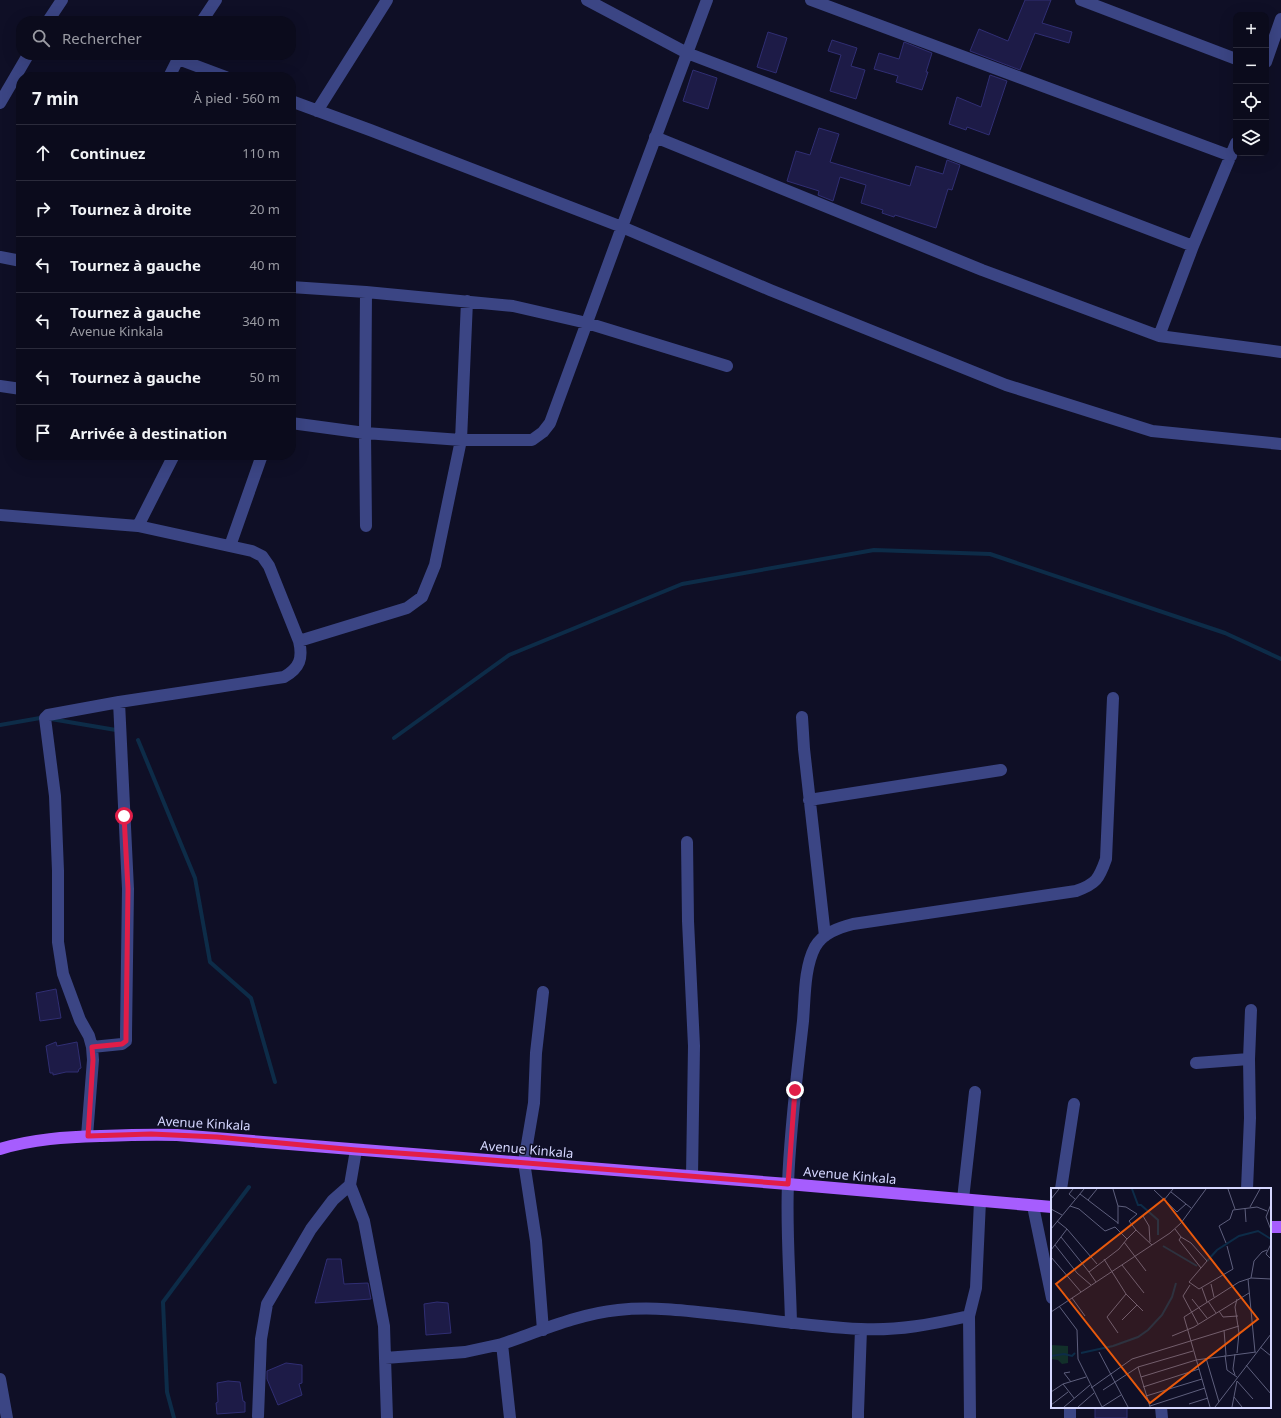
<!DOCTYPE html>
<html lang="fr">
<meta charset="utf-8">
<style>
:root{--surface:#0b0b1c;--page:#191929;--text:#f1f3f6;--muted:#9a9ba3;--line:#2b2b3b}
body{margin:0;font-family:"Noto Sans",sans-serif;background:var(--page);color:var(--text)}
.controls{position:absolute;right:12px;top:12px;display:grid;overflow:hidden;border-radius:8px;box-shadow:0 4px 16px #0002}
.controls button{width:36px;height:36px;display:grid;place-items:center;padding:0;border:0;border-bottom:1px solid var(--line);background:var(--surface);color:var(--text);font:20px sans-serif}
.stop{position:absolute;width:12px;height:12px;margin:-9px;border:3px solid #e11d48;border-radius:50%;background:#fff}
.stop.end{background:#e11d48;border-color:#fff;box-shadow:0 1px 4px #0008}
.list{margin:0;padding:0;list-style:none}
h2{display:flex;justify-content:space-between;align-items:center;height:52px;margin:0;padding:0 16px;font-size:17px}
h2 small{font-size:13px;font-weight:400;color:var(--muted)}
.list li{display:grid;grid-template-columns:26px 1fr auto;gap:12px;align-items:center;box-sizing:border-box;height:56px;padding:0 16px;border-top:1px solid var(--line)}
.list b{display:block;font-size:15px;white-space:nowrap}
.list p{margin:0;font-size:13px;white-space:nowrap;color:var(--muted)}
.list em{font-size:13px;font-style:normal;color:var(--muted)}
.icon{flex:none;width:22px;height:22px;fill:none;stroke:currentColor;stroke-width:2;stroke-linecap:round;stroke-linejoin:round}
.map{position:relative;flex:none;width:1281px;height:1418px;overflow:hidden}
.search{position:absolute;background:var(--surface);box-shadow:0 4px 16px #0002;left:16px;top:16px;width:280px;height:44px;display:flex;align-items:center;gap:10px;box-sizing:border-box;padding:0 14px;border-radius:16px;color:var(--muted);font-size:15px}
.panel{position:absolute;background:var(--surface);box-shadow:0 4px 16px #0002;left:16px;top:72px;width:280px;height:388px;border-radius:16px}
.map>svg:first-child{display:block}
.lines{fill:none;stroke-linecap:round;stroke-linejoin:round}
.stream{stroke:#0d2c48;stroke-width:4}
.building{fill:#1d1b47;stroke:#302e73}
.minor{stroke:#3b4584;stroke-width:12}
.major{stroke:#a65dfe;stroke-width:12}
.route{stroke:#e11d48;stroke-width:5}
.labels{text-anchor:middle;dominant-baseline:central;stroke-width:3;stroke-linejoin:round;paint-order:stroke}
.street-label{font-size:13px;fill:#d5d7ff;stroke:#0f0f26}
.inset-river{fill:none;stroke:#0d2c48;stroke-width:2}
.inset-road{fill:none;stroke:#5e5f7d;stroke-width:1}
.view{fill:#e8590c;fill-opacity:0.15;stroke:#e8590c;stroke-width:2}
.inset-edge{fill:none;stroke:#d5d7ff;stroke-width:2}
</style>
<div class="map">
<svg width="1281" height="1418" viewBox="0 0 1281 1418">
<rect width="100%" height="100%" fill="#0f0f26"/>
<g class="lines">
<path class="stream" d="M51,719L116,730
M0,725L40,718
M394,738L509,655L682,584L874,550L990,554L1225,633L1281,659
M138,740L195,878L210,962L251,998L275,1082
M174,1418L167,1392L163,1302L249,1187"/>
</g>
<path class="building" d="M1025,0H1051L1042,23L1072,32L1069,43L1035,33L1020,70L970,51L979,29L1008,41Z
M768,32L787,38L776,73L757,67Z
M832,40L857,48L851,66L865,70L856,99L830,91L841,55L828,51Z
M904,42L932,53L926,72H928L922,90L896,82L898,76L874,69L879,53L899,59Z
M693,70L717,78L708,109L683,101Z
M990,75L1007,81L989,135L967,127L966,130L949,124L957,97L981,107Z
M819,128L839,134L830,162L910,186L916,166L943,174L947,160L960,165L952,190L948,189L936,228L895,215L894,217L882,213L883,210L861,203L866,185L840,177L833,201L818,195L819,191L787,181L796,151L810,155Z
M56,989L61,1018L40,1021L36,993Z
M56,1042L57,1046L77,1042L81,1068L79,1069L78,1072H66L53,1075V1073H50L46,1046Z
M327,1259H341L344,1284L368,1283L371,1299L315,1303Z
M437,1302L448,1303L451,1333L426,1335L424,1304Z
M286,1363L302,1365V1383L299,1384L302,1395L278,1405L267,1379V1371Z
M228,1381L240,1382L243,1401L245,1402V1412L217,1414L216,1403L218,1402L217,1383Z
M1095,1407H1127V1418H1095Z"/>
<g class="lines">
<path class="minor" d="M587,0L687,53L1193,246
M811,0L1231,156
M1081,0L1236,59
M48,21L62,0
M202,21L216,0
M178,59L226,77
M1266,62L1281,19
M169,77L180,55
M291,101L370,130L622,227L770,290L1006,385L1152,431L1281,444
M0,103L28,55
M317,111L387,0
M655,137L982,270L1159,336L1281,352
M0,257L21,261
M291,287L366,292L513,306L587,323L727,366
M366,292L365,433L366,526
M1159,336L1193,246L1236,143
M0,386L21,389
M291,423L365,433L461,440H532L543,432L550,423L622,227L707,0
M0,515L138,526L252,551L262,556L269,566L299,641C303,658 300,668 284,677L119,702L48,715L45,718L55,796L58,871V942L63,974L80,1020L89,1036L92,1047
M138,526L174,455
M230,546L262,455
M299,641L407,608L422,597L435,565L461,440L467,301
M802,717L804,749L825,936
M809,800L1001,770
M687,842L688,921L694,1046L692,1176
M1196,1063L1249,1059
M87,1136L93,1060L92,1047L122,1044L126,1041V1034L128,889L119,702
M356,1150L350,1185L364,1221L384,1326L385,1358L465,1352L502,1344L510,1418
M1061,1189L1074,1104
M1247,1189L1250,1118L1249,1059L1251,1010
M963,1199L975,1092
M1033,1206L1052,1298
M969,1316L970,1418
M791,1323C790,1277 786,1229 788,1184C790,1129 797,1075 803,1021C805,998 804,968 815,947C823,933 838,928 853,924L1076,891C1096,884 1099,879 1106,859L1113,698
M543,1330L536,1241L524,1162L534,1103L536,1053L543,992
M502,1344C540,1331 578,1314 618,1310C654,1306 690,1311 726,1315C771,1320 816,1327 861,1329C898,1331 933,1324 969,1316L976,1288L980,1201
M385,1358L387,1418
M0,1379L7,1418
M1070,1407V1418
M1161,1407L1162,1418
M258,1416L261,1339L267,1304L311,1229L333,1200L350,1185
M858,1418V1412L861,1329"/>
<path class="major" d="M0,1149C33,1139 66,1137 100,1136C126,1135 151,1134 177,1135L788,1184L1052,1207
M1270,1227H1281"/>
</g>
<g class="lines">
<path class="route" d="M124,816L128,889L126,1034V1041L122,1044L92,1047L93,1060L88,1136L151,1134L217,1137L356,1150L440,1156L788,1184L795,1090"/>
</g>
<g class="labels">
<g class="street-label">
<text transform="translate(204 1123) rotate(3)">Avenue Kinkala</text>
<text transform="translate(527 1149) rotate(5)">Avenue Kinkala</text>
<text transform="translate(850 1175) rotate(5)">Avenue Kinkala</text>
</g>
</g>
<g transform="translate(1051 1188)">
<rect width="220" height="220" fill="#0f0f26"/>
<path d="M0,157L17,158V175L11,176L7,172L0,171Z" fill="#12302a"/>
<path class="inset-river" d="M81,1L87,17H90L107,32V47M112,58L146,78M156,73L166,62L188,48L207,43L220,51M30,165L62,158L87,149L97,142L111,127L121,109L125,95M0,168L13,166L21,168L24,165"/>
<path class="inset-road" d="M22,1L18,6L24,11M62,1L67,18V36M177,1L184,21M103,2L126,24L135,16M120,4L140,20M29,6L67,35M0,11L8,1M37,12L46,1M113,12L122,1M220,16L215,29L220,42M19,18L28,21L54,43L64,39L76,51L85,42L101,57M67,18L75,19L86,26L78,33L85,42M199,19L209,1M194,20L195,34M0,21L11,27M92,28L98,38L99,54M0,41L33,1M16,41L46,76M124,41L130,49L128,52L150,80M10,49L38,84M130,49L140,55L156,73L138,94L148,101L182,81L176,58M73,54L95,83M175,55L168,38L179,31L182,22L206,19L216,23M220,56L215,66L220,71M4,57L26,85L40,97M0,62L16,41L6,33M0,69L30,104M53,71L75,106L92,123M71,77L93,105M200,90L203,73L211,64L216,62M197,91L204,164M45,94L38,84L68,61L76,51M160,96L163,109M139,97L132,108L147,136M151,100L156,114M21,110L34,128M141,111L156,130M186,111L184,119L188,145L186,165M157,113L165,125M8,118L26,142L27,171L51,219M168,123L172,129L187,128M0,124L119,45L130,35L155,1M71,132L86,117M173,142L175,167M67,145L56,129L75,106M121,148L143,139L198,105M209,159L220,168M48,164L77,219M184,166L182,181L184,187M174,167L176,182L186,189M155,170L168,214M195,177L220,206M87,179L99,219M19,184L13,185L20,194M90,189L145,172L205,164M186,193L202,211M12,196L23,210M92,199L148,181M40,200L81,171L188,138M52,202L87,179L142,163M0,204L12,196L35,189M95,208L151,191M183,209L191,219M138,216L157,210M0,217L17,204M99,218L154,200M13,219L39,197M27,219L43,205M51,219L70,207M159,219L133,129L188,94L200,90L220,91M164,219L220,146M181,219L186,193"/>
<path class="view" d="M113,11L207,131L99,215L5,96Z"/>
<rect width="220" height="220" class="inset-edge"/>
</g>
</svg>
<div class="controls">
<button>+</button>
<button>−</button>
<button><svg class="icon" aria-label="locate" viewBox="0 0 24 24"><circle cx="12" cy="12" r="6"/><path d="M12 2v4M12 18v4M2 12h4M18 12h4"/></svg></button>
<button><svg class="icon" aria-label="layers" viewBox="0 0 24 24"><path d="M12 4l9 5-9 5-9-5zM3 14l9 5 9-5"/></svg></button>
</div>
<div class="stop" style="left:124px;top:816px"></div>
<div class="stop end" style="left:795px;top:1090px"></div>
<div class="search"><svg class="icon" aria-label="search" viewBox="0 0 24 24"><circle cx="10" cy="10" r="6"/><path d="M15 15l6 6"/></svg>Rechercher</div>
<section class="panel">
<h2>7 min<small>À pied · 560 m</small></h2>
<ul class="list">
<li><svg class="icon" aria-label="ahead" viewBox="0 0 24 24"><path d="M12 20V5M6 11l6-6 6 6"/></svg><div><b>Continuez</b></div><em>110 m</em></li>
<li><svg class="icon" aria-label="right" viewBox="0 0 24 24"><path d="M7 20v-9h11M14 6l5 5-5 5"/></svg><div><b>Tournez à droite</b></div><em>20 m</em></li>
<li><svg class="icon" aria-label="left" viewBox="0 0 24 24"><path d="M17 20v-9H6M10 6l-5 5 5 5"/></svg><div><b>Tournez à gauche</b></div><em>40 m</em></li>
<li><svg class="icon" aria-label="left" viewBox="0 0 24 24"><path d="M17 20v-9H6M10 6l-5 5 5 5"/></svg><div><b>Tournez à gauche</b><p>Avenue Kinkala</p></div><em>340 m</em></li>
<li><svg class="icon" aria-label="left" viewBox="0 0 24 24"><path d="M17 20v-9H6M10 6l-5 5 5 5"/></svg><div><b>Tournez à gauche</b></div><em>50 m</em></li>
<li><svg class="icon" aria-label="arrive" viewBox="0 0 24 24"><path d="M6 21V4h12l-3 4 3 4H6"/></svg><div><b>Arrivée à destination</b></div></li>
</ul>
</section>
</div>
